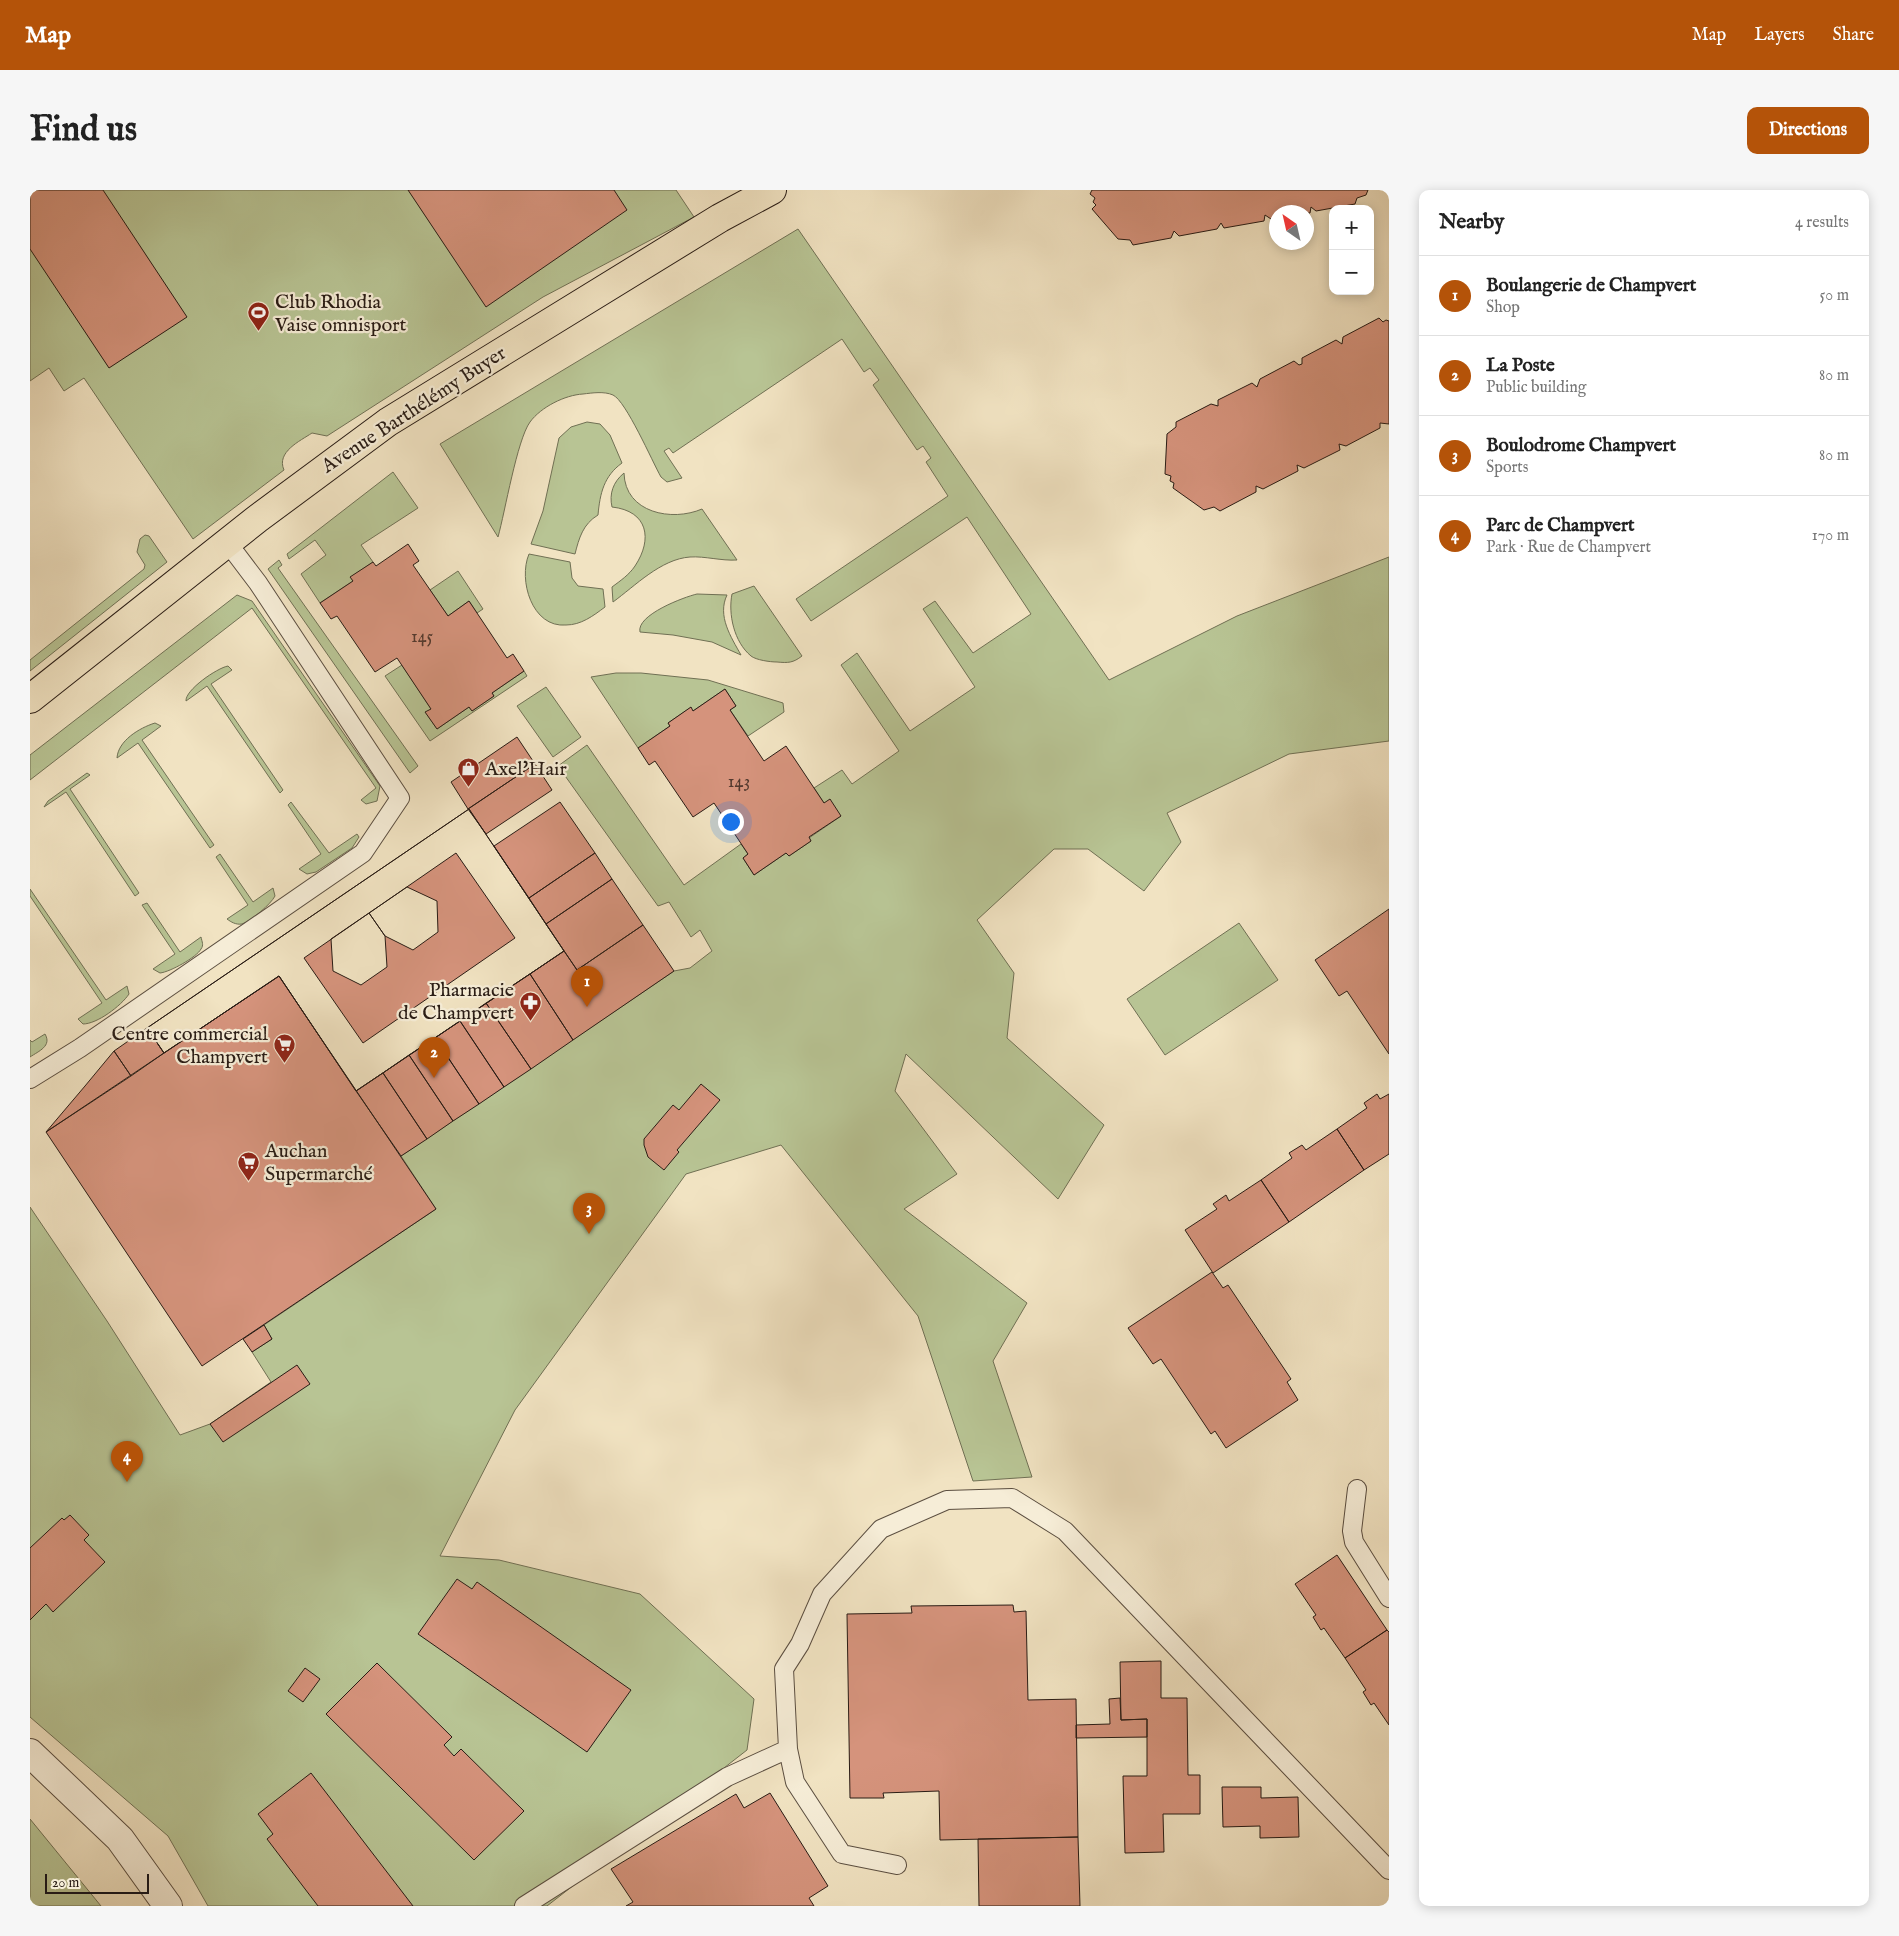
<!DOCTYPE html>
<meta charset="utf-8">
<style>
:root{--surface:#fff;--page:#f6f6f6;--text:#222;--muted:#767676;--line:#e0e0e0;--accent:#b45309}
body{margin:0;font-family:"IM FELL English",serif;background:var(--page);color:var(--text)}
.controls{position:absolute;right:15px;top:15px;display:grid;overflow:hidden;border-radius:10px;box-shadow:0 2px 12px #0003}
.controls button{width:45px;height:45px;display:grid;place-items:center;padding:0;border:0;border-bottom:1px solid var(--line);background:var(--surface);color:var(--text);font:25px sans-serif}
.compass{position:absolute;left:1239px;top:15px;width:45px;height:45px;border-radius:50%;background:var(--surface);box-shadow:0 2px 12px #0003;rotate:326deg}
.scale{position:absolute;left:15px;bottom:12px;width:104px;box-sizing:border-box;padding-left:5px;border:2px solid #291c15;border-top:0;font-size:14px;line-height:18px;white-space:nowrap;color:#291c15;-webkit-text-stroke:4px #f6edd7;paint-order:stroke}
.you{position:absolute;left:700px;top:631px;width:18px;height:18px;margin:-12px;border:4px solid #fff;border-radius:50%;background:#1a73e8;box-shadow:0 0 0 8px #1a73e833}
.badge{display:grid;place-items:center;width:32px;height:32px;border-radius:50%;background:var(--accent);color:#fff;font-size:16px;font-weight:700}
.pin{position:absolute;translate:-50% -41px;filter:drop-shadow(0 1px 2px #0008)}
.pin::after{content:'';position:absolute;top:26px;width:18px;height:15px;background:inherit;clip-path:polygon(0 0,100% 0,50% 100%)}
.list{margin:0;padding:0;list-style:none}
h2{display:flex;justify-content:space-between;align-items:center;height:65px;margin:0;padding:0 20px;font-size:21px}
h2 small{font-size:16px;font-weight:400;color:var(--muted)}
.list li{display:grid;grid-template-columns:32px 1fr auto;gap:15px;align-items:center;box-sizing:border-box;height:80px;padding:0 20px;border-top:1px solid var(--line)}
.list b{display:block;font-size:19px;white-space:nowrap}
.list p{margin:0;font-size:16px;white-space:nowrap;color:var(--muted)}
.list em{font-size:16px;font-style:normal;color:var(--muted)}
.map{position:relative;flex:none;width:1359px;height:1716px;overflow:hidden;border-radius:10px}
header{display:flex;align-items:center;gap:30px;box-sizing:border-box;height:70px;padding:0 25px;background:var(--accent);color:#fff}
header strong{font-size:24px}
nav{display:flex;gap:28px;margin-inline-start:auto;font-size:18px}
.intro{display:flex;align-items:center;justify-content:space-between;box-sizing:border-box;height:120px;padding:0 30px}
h1{margin:0;font-size:35px}
.button{padding:12px 22px;border-radius:10px;background:var(--accent);color:#fff;font-size:18px;font-weight:700}
main{display:flex;gap:30px;padding:0 30px}
aside{flex:1;background:var(--surface);border-radius:10px;box-shadow:0 2px 12px #0003}
.map>svg:first-child{display:block}
.green{fill:#b8c494;stroke:#707054}
.building{fill:#d5937c;stroke:#291c15;fill-rule:evenodd}
.lines{fill:none;stroke-linecap:round;stroke-linejoin:round}
.service-casing{stroke:#5b4e40;stroke-width:20}
.tertiary-casing{stroke:#5b4e40;stroke-width:30}
.primary-casing{stroke:#291c15;stroke-width:30}
.service{stroke:#f6edd7;stroke-width:18}
.tertiary{stroke:#f6edd7;stroke-width:28}
.primary{stroke:#f1e3c2;stroke-width:28}
.labels{text-anchor:middle;dominant-baseline:central;stroke-width:4.5;stroke-linejoin:round;paint-order:stroke}
.number-label{font-size:18px;fill:#543a2f}
.poi-label{font-size:20px;fill:#291c15;stroke:#f6edd7;text-anchor:start}
.street-label{font-size:20px;fill:#291c15;stroke:#f6edd7}
</style>
<header>
<strong>Map</strong>
<nav><a>Map</a><a>Layers</a><a>Share</a></nav>
</header>
<div class="intro"><h1>Find us</h1><a class="button">Directions</a></div>
<main>
<div class="map">
<svg width="1359" height="1716" viewBox="0 0 1359 1716">
<rect width="100%" height="100%" fill="#f1e3c2"/>
<filter id="stains"><feTurbulence type="fractalNoise" baseFrequency=".004" numOctaves="4"/><feColorMatrix values="0 0 0 0 .2 0 0 0 0 .09 0 0 0 0 .02 0 0 0 .5 -.17"/></filter>
<radialGradient id="worn" r=".72"><stop offset=".6" stop-color="#630" stop-opacity="0"/><stop offset="1" stop-color="#630" stop-opacity=".3"/></radialGradient>
<path class="green" d="M0,0H646L664,27L513,107L297,246L282,243C270,251 246,262 254,280L163,349L54,188L34,201L19,178L0,191Z
M768,39L1079,490L1207,426L1359,367V551L1259,564L1137,623L1151,652L1114,701L1058,659H1024L947,730L984,783L977,848L1074,935L1028,1009L876,864L865,901L927,984L874,1019L997,1113L963,1171L1002,1287L943,1291L888,1126L751,955L656,984L485,1220L410,1366L469,1370L610,1404L724,1509L717,1560L517,1716H178L138,1646L0,1527V1017L77,1131L150,1245L180,1234L241,1192L222,1162L242,1149L234,1135L406,1019L371,966L644,781L660,778L682,761L670,740L661,747L639,712L628,716L528,576L557,555L654,695L711,654L718,664L713,668L724,685L756,663L759,666L781,651L779,648L811,626L794,613L784,598L812,580L822,594L869,561L811,475L827,463L880,541L945,497L893,419L905,411L943,463L1001,424L937,327L781,431L766,409L918,306L896,272L901,268L893,256L887,260L843,195L849,190L840,178L834,182L812,149L643,263L639,258L634,261L652,288L637,292L631,287C622,271 596,211 583,205C574,201 562,203 553,204C535,205 511,217 500,232C487,250 475,322 468,347L410,254Z
M557,232L570,234L580,245L592,273C574,286 570,303 568,325C553,334 549,348 545,364L501,354L513,321L529,248L541,237Z
M363,282L388,318L331,355L343,372L321,387L323,391L290,413L271,384L296,365L285,350L259,369L257,364Z
M594,283C595,323 642,332 672,319L707,370C691,371 675,366 660,367C631,369 605,396 583,412L582,397C590,391 599,385 605,376C623,349 618,321 582,317C579,304 583,292 594,283Z
M115,345L119,346L137,372L0,481V470L114,379L115,375L107,362L110,349Z
M499,364L540,372L542,388L548,396L573,399L575,417C563,426 551,435 536,435C502,438 488,390 499,364Z
M249,370L252,375L248,378L388,576L380,583L238,379Z
M428,381L453,419L447,423L439,411L418,426L400,400Z
M724,396L772,466C763,473 758,473 747,472C740,472 726,470 721,466C704,452 698,424 702,404Z
M667,404L697,405C687,426 701,447 711,465L682,452L643,445L610,442C606,425 654,407 667,404Z
M207,405L222,411L350,596L347,611L336,614L331,610L346,598L222,418L0,590V565Z
M372,475L401,519L396,523L407,539L439,517L442,521L464,506L462,503L494,481L497,486L400,551L355,486Z
M198,476L202,480L181,494L253,600L250,603L177,496L156,511C155,500 187,478 198,476Z
M586,483H611L678,490L753,513L754,522L718,546L700,520L706,516L695,499L663,521L660,518L638,533L640,536L608,558L561,487Z
M516,497L551,547L523,567L487,516Z
M125,533L131,536L112,550L184,655L180,658L108,553L87,568C88,551 109,538 125,533Z
M57,583L60,585L40,599L109,703L105,706L36,602L14,617L18,611Z
M261,612L299,663L327,644L329,647L322,658L286,682L277,684L269,679L291,664L258,615Z
M190,664L223,712L243,698L245,706C241,714 221,731 212,734C206,735 201,732 197,729L218,715L186,667Z
M0,699L76,810L97,796L99,804C91,816 67,834 53,834L48,829L72,813L0,706Z
M117,713L150,762L171,747C172,752 174,755 171,759C167,767 140,782 130,783L123,779L145,764L112,715Z
M1209,733L1248,790L1135,865L1097,809Z
M15,844C22,856 9,861 0,867V850L2,852Z
M0,1629L71,1716H0Z"/>
<path class="building" d="M0,0H73L157,127L79,178L0,59Z
M378,0H584L597,20L456,117Z
M1062,0H1338L1336,5L1327,8L1325,14L1286,21L1281,17L1280,23H1276L1246,22V28L1241,29L1235,25L1234,31L1194,38L1191,33L1187,39L1149,46L1144,41L1141,48L1103,55L1100,50L1088,49L1062,19L1066,15L1063,12L1065,8L1060,4Z
M1349,128L1353,132L1356,130L1359,131V234L1350,233V238L1316,256L1309,254L1310,260L1274,278L1267,275L1268,281L1233,299L1226,296V302L1190,321L1184,317L1174,320L1143,298L1144,293L1140,291L1141,286L1135,284L1137,244L1146,237V232L1181,214L1188,216V210L1222,193L1227,197L1230,189L1264,171L1269,175L1272,174V168L1306,150L1312,154L1313,147Z
M378,354L389,371L383,375L418,426L439,411L477,468L483,464L494,481L462,503L464,506L442,521L439,517L407,539L395,522L401,519L367,468L345,482L307,426L301,429L290,413L323,391L320,387L343,372L346,376Z
M695,499L706,516L700,520L734,571L756,556L794,613L800,609L811,626L779,647L781,651L759,666L756,663L724,685L713,668L718,664L684,613L663,627L625,571L619,575L608,558L640,536L638,533L661,517L663,521Z
M487,547L505,574L438,619L421,592Z
M505,574L522,600L456,644L438,619Z
M530,612L565,663L499,708L464,656Z
M439,619L534,761L326,901L249,786L134,863L117,838ZM426,663L485,748L333,853L274,768Z
M439,619L534,761L326,901L249,786L134,863L117,838Z
M565,663L582,689L516,734L499,708Z
M582,689L613,735L547,780L516,734Z
M377,697L407,711L408,742L383,760L355,746L339,723Z
M1359,719V864L1317,801L1309,806L1285,770Z
M339,723L355,746L357,777L331,795L303,781L301,749Z
M613,735L644,781L543,850L500,784L534,761L547,780Z
M500,784L543,850L501,879L456,813Z
M249,786L406,1019L172,1176L16,942Z
M456,813L501,879L474,897L430,831Z
M430,831L474,897L449,914L405,848Z
M117,838L134,863L101,886L84,861Z
M405,848L449,914L423,931L379,865Z
M84,861L101,886L16,942L55,896Z
M379,865L423,931L397,949L353,883Z
M353,883L397,949L371,966L326,901Z
M671,894L690,910L647,960L649,962L634,980L618,967L614,955V949L643,915L649,920Z
M1347,904L1350,909L1359,904V964L1334,980L1307,939L1337,918L1334,913Z
M1307,939L1334,980L1259,1032L1231,990L1262,968L1259,963L1272,955L1276,960Z
M1231,990L1259,1032L1183,1083L1155,1040L1187,1019L1183,1014L1196,1005L1199,1011Z
M1182,1082L1193,1098L1198,1095L1261,1189L1257,1192L1268,1210L1196,1258L1185,1241L1181,1244L1131,1169L1123,1174L1098,1138Z
M234,1135L242,1149L222,1162L213,1149Z
M267,1175L280,1194L193,1252L180,1234Z
M40,1325L59,1345L54,1350L75,1372L23,1422L16,1414L0,1430V1358L32,1328L34,1330Z
M1307,1365L1357,1440L1315,1468L1294,1438L1291,1440L1283,1427L1286,1425L1265,1394Z
M427,1389L442,1399L447,1392L601,1500L557,1562L388,1444Z
M983,1415L984,1422L996,1421L998,1510L1046,1509L1048,1647L910,1650L909,1601L853,1603L854,1608H820L817,1424L882,1423L881,1416Z
M1357,1440L1359,1442V1535L1344,1513L1341,1515L1333,1502L1336,1500L1315,1468Z
M1131,1471V1508H1157L1158,1585H1170V1624H1133L1134,1662L1095,1663L1093,1586H1117V1529L1091,1530L1090,1472Z
M347,1473L422,1547L414,1555L424,1566L431,1559L494,1621L444,1670L296,1524Z
M275,1478L290,1489L273,1512L258,1501Z
M1090,1508L1091,1530L1117,1529V1547L1046,1548V1535L1080,1534L1079,1509Z
M281,1583L383,1716H288L237,1649L243,1644L228,1624Z
M1192,1597H1231V1608L1268,1607L1269,1647L1230,1648V1636L1193,1637Z
M740,1603L798,1696L779,1708L784,1716H596L603,1712L581,1679L706,1604L714,1618Z
M1048,1647L1050,1716H949L948,1649Z"/>
<g class="lines">
<defs>
<path id="service" d="M0,889L50,858L333,663L370,608L228,393L197,352
M1327,1299L1322,1341L1324,1352L1359,1408
M867,1675L812,1664L765,1592L758,1559L754,1479L770,1454L792,1404L851,1339L917,1310L982,1308L1035,1341L1359,1680
M494,1716L697,1587L758,1559"/>
<path id="tertiary" d="M0,1563L90,1649L138,1716"/>
<path id="primary" d="M0,509L227,329L358,232L690,28L742,0"/>
</defs>
<use href="#service" class="service-casing"/>
<use href="#tertiary" class="tertiary-casing"/>
<use href="#primary" class="primary-casing"/>
<use href="#service" class="service"/>
<use href="#tertiary" class="tertiary"/>
<use href="#primary" class="primary"/>
</g>
<defs>
<symbol id="stadium-pin" viewBox="-11 -11 22 30"><path d="M0 17L-7.5 6A9.5 9.5 0 1 1 7.5 6Z" fill="#8f2418" stroke="#f6edd7"/><path d="M0-5a6.5 5 0 1 0 0 10a6.5 5 0 1 0 0-10ZM-3.5-1.8h7v3.6h-7Z" fill="#fff"/></symbol>
<symbol id="shop-pin" viewBox="-11 -11 22 30"><path d="M0 17L-7.5 6A9.5 9.5 0 1 1 7.5 6Z" fill="#8f2418" stroke="#f6edd7"/><path d="M-5-2.5h2.3a2.7 3.5 0 0 1 5.4 0H5L5.5 6h-11ZM-1.5-2.5h3a1.5 2.3 0 0 0-3 0Z" fill="#fff"/></symbol>
<symbol id="pharmacy-pin" viewBox="-11 -11 22 30"><path d="M0 17L-7.5 6A9.5 9.5 0 1 1 7.5 6Z" fill="#8f2418" stroke="#f6edd7"/><path d="M-2-6h4v4h4v4h-4v4h-4v-4h-4v-4h4Z" fill="#fff"/></symbol>
<symbol id="supermarket-pin" viewBox="-11 -11 22 30"><path d="M0 17L-7.5 6A9.5 9.5 0 1 1 7.5 6Z" fill="#8f2418" stroke="#f6edd7"/><path d="M-6-5.5h2.5l.6 2H6L4.5 2H-2.5L-4.4-4H-6ZM-1.5 3.2a1.3 1.3 0 1 0 .1 0ZM3 3.2a1.3 1.3 0 1 0 .1 0Z" fill="#fff"/></symbol>
</defs>
<g fill-rule="evenodd">
<use href="#stadium-pin" x="216" y="110" width="25" height="34"/>
<use href="#shop-pin" x="426" y="566" width="25" height="34"/>
<use href="#pharmacy-pin" x="488" y="800" width="25" height="34"/>
<use href="#supermarket-pin" x="242" y="842" width="25" height="34"/>
<use href="#supermarket-pin" x="206" y="960" width="25" height="34"/>
</g>
<g class="labels">
<g class="number-label">
<text x="392" y="447">145</text>
<text x="709" y="592">143</text>
</g>
<g class="poi-label">
<text x="245" y="112">Club Rhodia<tspan x="245" dy="23">Vaise omnisport</tspan></text>
<text x="455" y="579">Axel'Hair</text>
<text x="484" y="800" text-anchor="end">Pharmacie<tspan x="484" dy="23">de Champvert</tspan></text>
<text x="238" y="844" text-anchor="end">Centre commercial<tspan x="238" dy="23">Champvert</tspan></text>
<text x="235" y="961">Auchan<tspan x="235" dy="23">Supermarché</tspan></text>
</g>
<g class="street-label">
<text transform="translate(384 220) rotate(-33)">Avenue Barthélémy Buyer</text>
</g>
</g>
<rect width="100%" height="100%" filter="url(#stains)"/>
<rect width="100%" height="100%" fill="url(#worn)"/>
</svg>
<div class="controls">
<button>+</button>
<button>−</button>
</div>
<svg class="compass" viewBox="-18 -18 36 36"><path d="M0-13l5 13h-10z" fill="#e53935"/><path d="M0 13l5-13h-10z" fill="#767676"/></svg>
<div class="scale">20 m</div>
<div class="you"></div>
<div class="pin badge" style="left:557px;top:817px">1</div>
<div class="pin badge" style="left:404px;top:888px">2</div>
<div class="pin badge" style="left:559px;top:1044px">3</div>
<div class="pin badge" style="left:97px;top:1292px">4</div>
</div>
<aside>
<h2>Nearby<small>4 results</small></h2>
<ul class="list">
<li><span class="badge">1</span><div><b>Boulangerie de Champvert</b><p>Shop</p></div><em>50 m</em></li>
<li><span class="badge">2</span><div><b>La Poste</b><p>Public building</p></div><em>80 m</em></li>
<li><span class="badge">3</span><div><b>Boulodrome Champvert</b><p>Sports</p></div><em>80 m</em></li>
<li><span class="badge">4</span><div><b>Parc de Champvert</b><p>Park · Rue de Champvert</p></div><em>170 m</em></li>
</ul>
</aside>
</main>
